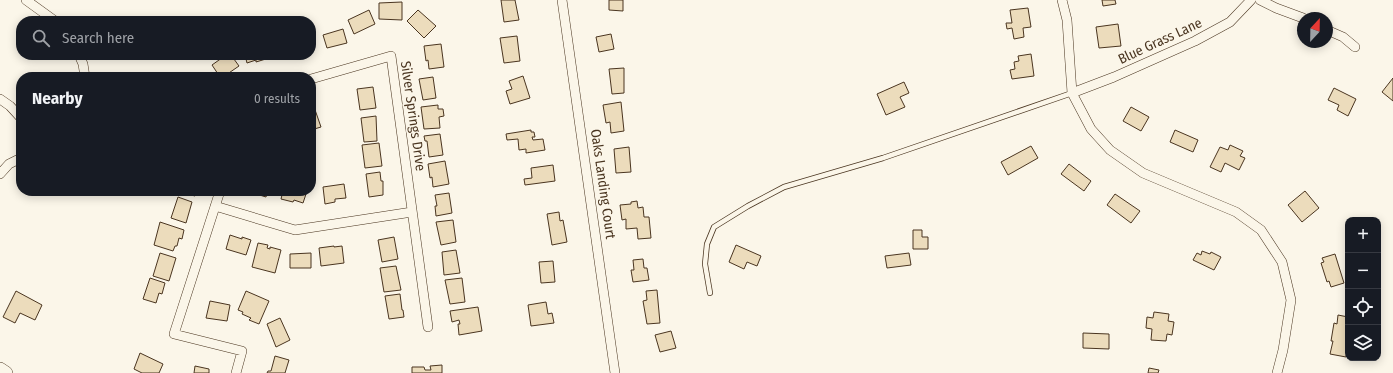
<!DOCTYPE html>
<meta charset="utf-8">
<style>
:root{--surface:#171b24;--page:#20242c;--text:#f1f3f6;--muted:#9ea1a6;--line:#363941}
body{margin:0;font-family:"Fira Sans Condensed",sans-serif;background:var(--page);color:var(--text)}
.controls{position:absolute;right:12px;bottom:12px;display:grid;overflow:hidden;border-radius:8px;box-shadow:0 2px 10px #0003}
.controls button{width:36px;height:36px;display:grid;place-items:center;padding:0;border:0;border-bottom:1px solid var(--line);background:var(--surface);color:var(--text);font:20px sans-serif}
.compass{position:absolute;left:1297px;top:12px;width:36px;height:36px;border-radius:50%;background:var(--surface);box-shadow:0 2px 10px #0003;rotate:22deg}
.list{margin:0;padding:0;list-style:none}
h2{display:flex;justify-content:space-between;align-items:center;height:52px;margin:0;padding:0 16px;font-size:17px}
h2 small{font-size:13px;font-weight:400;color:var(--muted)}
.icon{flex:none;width:22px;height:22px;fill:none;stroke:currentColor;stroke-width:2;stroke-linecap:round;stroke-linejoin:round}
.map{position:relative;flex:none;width:1393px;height:373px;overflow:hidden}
.search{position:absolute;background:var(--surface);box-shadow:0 2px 10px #0003;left:16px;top:16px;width:300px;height:44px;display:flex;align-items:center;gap:10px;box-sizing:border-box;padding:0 14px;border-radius:16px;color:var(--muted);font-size:15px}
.panel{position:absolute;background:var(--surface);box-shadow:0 2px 10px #0003;left:16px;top:72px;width:300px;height:124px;border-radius:16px}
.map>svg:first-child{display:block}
.building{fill:#ecdcbc;stroke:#4a3520}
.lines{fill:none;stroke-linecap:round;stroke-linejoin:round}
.lane-casing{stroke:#4a3520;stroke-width:6}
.street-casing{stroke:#4a3520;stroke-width:10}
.secondary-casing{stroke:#4a3520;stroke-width:14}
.lane{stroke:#fbf6e9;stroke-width:4.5}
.street{stroke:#fbf6e9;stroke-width:9}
.secondary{stroke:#fbf6e9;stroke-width:13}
.labels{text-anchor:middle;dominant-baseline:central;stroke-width:3;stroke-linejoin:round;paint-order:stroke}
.street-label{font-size:14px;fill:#4a3520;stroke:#fbf6e9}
</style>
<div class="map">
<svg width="1393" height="373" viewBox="0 0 1393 373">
<rect width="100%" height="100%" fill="#fbf6e9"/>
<path class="building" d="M501,0H515L519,20L504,22Z
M609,0H623V11L609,10Z
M1102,0H1115L1116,4L1103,6Z
M402,2V20L379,19V3Z
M1028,8L1031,27L1023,28L1024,37L1014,39L1012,28L1007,29L1006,23H1012L1010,10Z
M369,10L375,24L354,34L348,20Z
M418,10L436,26L424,38L407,21Z
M1118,24L1121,46L1099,48L1096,27Z
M343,29L347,43L327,48L323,35Z
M611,34L614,49L599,52L596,37Z
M517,36L520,61L504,63L500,38Z
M441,44L444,67L429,69L428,60L426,61L424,46Z
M1031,54L1034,76L1012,79L1010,70L1015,69L1014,62L1019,61L1018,56Z
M226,55H231L239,66L223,77H220L212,65Z
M245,55H268L269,58L256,62V60L247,63Z
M624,68V93L612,94L609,69Z
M523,76L530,98L510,104L506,91L512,89L509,81Z
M433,77L436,98L423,100L419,79Z
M1393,78V101L1382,92Z
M904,82L909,93L900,97L905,107L886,115L877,94Z
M373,87L376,108L360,110L357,89Z
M1334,88L1356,99L1348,116L1337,110L1339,105L1328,100Z
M621,102L624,131L611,133L610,122L606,123L603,105Z
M313,104L321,127L311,130V105Z
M438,105V109H443L444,116L439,117L440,128L424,129L421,107Z
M1131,107L1149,117L1141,131L1123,121Z
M376,116L377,141L364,142L361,118Z
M531,130V132H534L535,137H532L533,140L543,139L545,150L526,153V149L519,150L518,139L507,140L506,134Z
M1175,130L1198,140L1193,152L1170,142Z
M440,134L443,155L429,157L427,141H425L424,136Z
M379,143L382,166L365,168L362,145Z
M1230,145L1243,151L1240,156L1245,158L1239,170L1225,163L1221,172L1210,167L1220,147L1228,150Z
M1031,146L1038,158L1008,175L1001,162Z
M629,147L631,172L616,173L614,149Z
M445,161L449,184L433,187L432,177L430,178L428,164Z
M1069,164L1091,181L1084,191L1061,174Z
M553,165L555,181L525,185L524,179L532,178L531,168Z
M380,172L381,181H383V195L369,197L366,174Z
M344,184L346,198L335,199V202L325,204L323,187Z
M177,191H197L195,196Z
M253,191H268L266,197L253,193Z
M283,191H307L303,203L294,200L293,202L281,199Z
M1305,191L1319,208L1302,222L1288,205Z
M449,193L452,213L436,216L435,206H437L435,195Z
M1115,194L1140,211L1131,223L1107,205Z
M178,197L192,202L186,223L171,218Z
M637,201L638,208L643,207L644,217H649L651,238L638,239L637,228L626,229V219L622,220L620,205L631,204V202Z
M559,212L560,221L563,220L567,242L552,245L547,214Z
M453,220L456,242L441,245L436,222Z
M160,222L184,230L182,239L179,238L177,246H175L173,251L154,245Z
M913,230H922V237H928V249H913Z
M230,235L242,239V237L251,240L246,255L226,249Z
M394,237L398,259L382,262L378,240Z
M258,243L268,245L267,248L270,249V247L281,250L275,273L252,267Z
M736,245L761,256L757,266L747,262L744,269L729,262Z
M334,246V247L342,246L344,263L321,266L319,248Z
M456,250L460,273L444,275L442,252Z
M1202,251L1210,254L1211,252L1221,257L1214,270L1193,260L1197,253L1201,255Z
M160,253L176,258L169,281L153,276Z
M311,253V268H290V254Z
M909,253L911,265L887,268L885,256Z
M1335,254L1344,283L1331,287L1329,281L1327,282L1321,263L1324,262L1322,258Z
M643,259L644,268H647L649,280L633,282L631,270H634L633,260Z
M553,261L555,282L541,283L539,262Z
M396,266L401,290L384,292L380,268Z
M150,278L165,283L162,294L159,293L156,303L143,299Z
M462,278L465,302L450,304L445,280Z
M657,290L660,323L647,324L643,301L647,300L646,291Z
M16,291L42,305L35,320L20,313L15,323L3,317Z
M246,291L269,301L259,324L249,320L251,318L242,314L243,312L238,310Z
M400,294L402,310H403L404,317L389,319L385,296Z
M210,301L230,305L227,321L206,318Z
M546,302L548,314L552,313L554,323L531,326L528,305Z
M478,307L482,331L459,335L458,324H460L459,320L452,322L450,311Z
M1154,312L1169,314L1168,321L1174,322L1172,335L1167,334L1166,341L1151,340L1152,329L1146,328L1147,317L1153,318Z
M1338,315L1348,317V346L1346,357L1330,354L1333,341H1331L1334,323L1337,324Z
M280,318L290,340L276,347L267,324Z
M671,331L676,348L660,352L655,335Z
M1083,333L1109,334V349L1083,348Z
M140,353L163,364L159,373H142L134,369Z
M275,356L289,360L285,373H267L268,371H271Z
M442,365V373H412V367H424L425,370H431L430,366Z
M195,366L209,369V373H194Z
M1149,368L1159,370L1158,373H1148Z"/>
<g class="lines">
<defs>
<path id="lane" d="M710,293L705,264L707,244L714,227L748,206L784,187L883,158L1072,93"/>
<path id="street" d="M26,0L55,21
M562,0L615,373
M1062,0L1067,20L1072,93L1091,129L1110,150L1143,173L1236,212L1261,230L1282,262L1291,300L1283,350L1277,373
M1260,0L1276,8L1303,18
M1327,30L1343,37L1355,47
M79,55L83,64L85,77
M311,79L391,56L428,327
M1072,93L1114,77L1195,41L1230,22L1251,0
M0,99L10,106L21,118
M0,174L9,164L21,158
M220,191L174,334L242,351L236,373
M215,206L295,230L412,212"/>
<path id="secondary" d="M0,369L6,373"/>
</defs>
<use href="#lane" class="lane-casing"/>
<use href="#street" class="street-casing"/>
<use href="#secondary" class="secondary-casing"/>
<use href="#lane" class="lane"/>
<use href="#street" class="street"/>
<use href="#secondary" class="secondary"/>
</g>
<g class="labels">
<g class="street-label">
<text transform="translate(1160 41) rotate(-25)">Blue Grass Lane</text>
<text transform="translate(413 116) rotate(82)">Silver Springs Drive</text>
<text transform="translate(603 184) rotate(82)">Oaks Landing Court</text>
</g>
</g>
</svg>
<div class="controls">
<button>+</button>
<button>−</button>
<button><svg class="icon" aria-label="locate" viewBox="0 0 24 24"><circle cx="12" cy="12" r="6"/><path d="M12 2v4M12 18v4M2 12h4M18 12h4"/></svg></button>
<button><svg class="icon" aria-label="layers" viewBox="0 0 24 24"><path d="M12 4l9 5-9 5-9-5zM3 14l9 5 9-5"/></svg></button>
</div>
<svg class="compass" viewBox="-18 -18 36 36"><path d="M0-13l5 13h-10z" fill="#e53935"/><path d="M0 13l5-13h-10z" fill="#9ea1a6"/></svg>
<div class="search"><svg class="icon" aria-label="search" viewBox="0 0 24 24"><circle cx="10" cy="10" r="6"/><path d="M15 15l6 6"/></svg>Search here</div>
<section class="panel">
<h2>Nearby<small>0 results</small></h2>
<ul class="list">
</ul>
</section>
</div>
